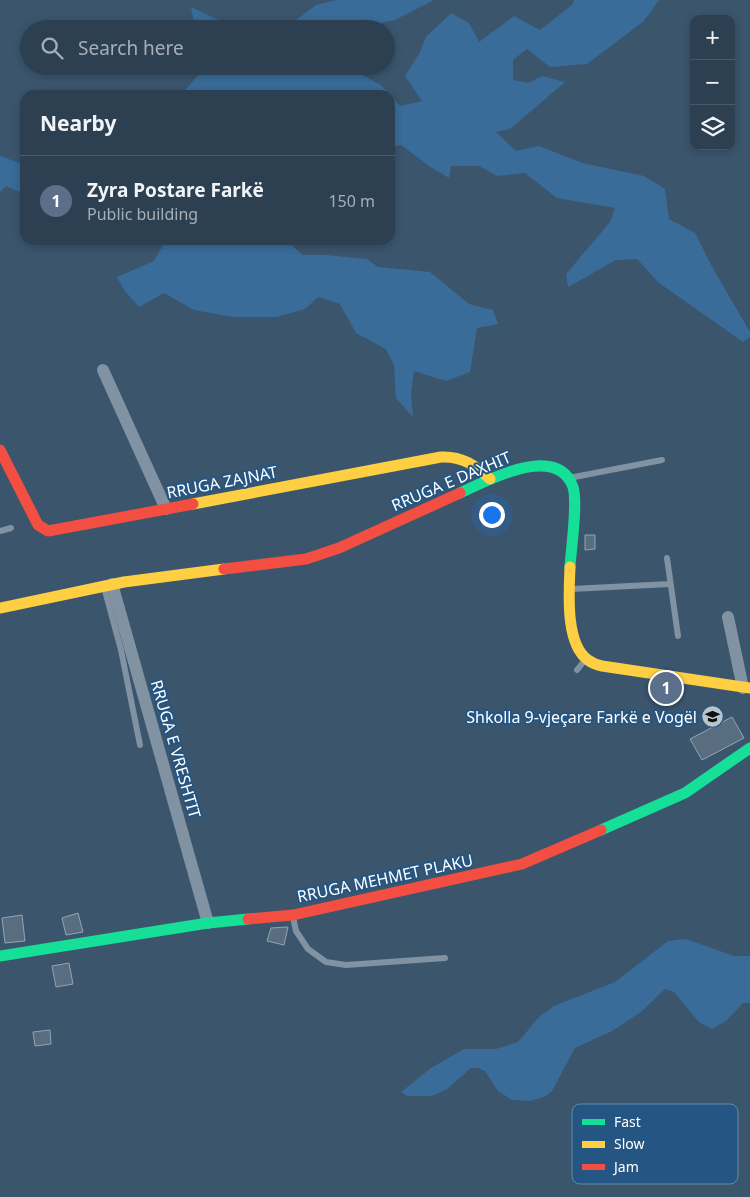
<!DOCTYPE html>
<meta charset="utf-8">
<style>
:root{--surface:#2c4052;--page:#384b5c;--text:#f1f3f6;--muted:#a6afb8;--line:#485969;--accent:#8abfa5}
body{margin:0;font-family:"Noto Sans",sans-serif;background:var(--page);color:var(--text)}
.controls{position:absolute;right:15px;top:15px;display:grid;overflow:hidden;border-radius:10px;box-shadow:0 2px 8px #0003}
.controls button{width:45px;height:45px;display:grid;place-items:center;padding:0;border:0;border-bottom:1px solid var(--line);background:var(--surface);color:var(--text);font:25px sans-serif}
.you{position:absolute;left:491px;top:514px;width:18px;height:18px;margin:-12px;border:4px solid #fff;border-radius:50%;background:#1a73e8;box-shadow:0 0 0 8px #1a73e833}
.badge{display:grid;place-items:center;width:32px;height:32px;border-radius:50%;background:var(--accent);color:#fff;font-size:16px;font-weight:700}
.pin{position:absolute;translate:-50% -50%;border:2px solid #fff;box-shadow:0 1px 5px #0006}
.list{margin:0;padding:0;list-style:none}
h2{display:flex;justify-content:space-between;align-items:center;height:65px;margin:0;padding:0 20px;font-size:21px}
h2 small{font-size:16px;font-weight:400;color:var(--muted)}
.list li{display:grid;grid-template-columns:32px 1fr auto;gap:15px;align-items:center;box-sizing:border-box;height:90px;padding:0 20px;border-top:1px solid var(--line)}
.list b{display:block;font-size:19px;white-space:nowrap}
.list p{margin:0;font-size:16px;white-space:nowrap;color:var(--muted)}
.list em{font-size:16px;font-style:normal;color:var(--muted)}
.icon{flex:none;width:28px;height:28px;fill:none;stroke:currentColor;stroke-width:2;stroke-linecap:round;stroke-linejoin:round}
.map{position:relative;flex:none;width:750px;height:1197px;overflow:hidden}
.search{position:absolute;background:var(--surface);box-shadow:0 2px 8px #0003;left:20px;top:20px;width:375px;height:55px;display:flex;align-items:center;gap:12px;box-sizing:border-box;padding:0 18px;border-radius:28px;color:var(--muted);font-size:19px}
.panel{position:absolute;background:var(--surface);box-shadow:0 2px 8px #0003;left:20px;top:90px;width:375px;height:155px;border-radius:15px}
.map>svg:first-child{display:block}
.green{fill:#396c99}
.building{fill:#586d80;stroke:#94a4b2}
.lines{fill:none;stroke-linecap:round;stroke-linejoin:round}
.lane{stroke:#8192a3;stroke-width:6}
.street{stroke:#8192a3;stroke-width:12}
.fast{stroke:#16e098;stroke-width:11}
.slow{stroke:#ffcf43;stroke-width:11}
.jam{stroke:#f24e42;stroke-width:11}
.labels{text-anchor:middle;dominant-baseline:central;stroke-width:4;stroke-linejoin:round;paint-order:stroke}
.street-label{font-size:16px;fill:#fff;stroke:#255683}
.poi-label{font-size:16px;fill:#fff;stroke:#255683;text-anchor:end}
.key{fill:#255683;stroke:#6689a8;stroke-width:1}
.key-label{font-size:14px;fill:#fff}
</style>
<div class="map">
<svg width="750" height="1197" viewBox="0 0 750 1197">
<rect width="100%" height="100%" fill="#3b556d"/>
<path class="green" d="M336,0H434L395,20L352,29H284L316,5Z
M574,0H659L644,21L587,64L550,67L527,49L513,60V80L528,83L542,76L565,82L510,129L496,132L516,151L539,146L582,163L644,176L665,189L669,219L695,233L711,265L750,332V337L743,342L659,283L637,259L616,260L568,287L566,274L610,222L615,208L557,198L525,173L497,176L479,166H451L449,178L429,166L401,145L390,147V95H181L199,74V66H292L297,73L349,68L381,85L400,106L422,101L405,76L419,54L426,37L451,13L469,23L479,42L514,16L540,30L573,4Z
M191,7L223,22L226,29H195Z
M0,156L25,165V194L6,186L0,192Z
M179,240H285L303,255H326L367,259L378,267L430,272L469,304L493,310L498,324L477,328L470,372L446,381L414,371L411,394L413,417L396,398L394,365L386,349L356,333L340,304L318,297L305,309L277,317H232L194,310L164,293L139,307L124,290L117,277L154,261L164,243L177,242Z
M686,939L734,956H750V1003H743L726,1021L712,1029L699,1022L674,992L665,989L641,1012L612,1031L575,1048L552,1091L546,1096L530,1101L512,1100L498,1091L485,1071L478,1068H471L447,1089L432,1096H407L401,1092L431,1068L464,1049H496L518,1042L539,1017L554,1006L615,982L668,941Z"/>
<path class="building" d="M585,535H595V549L585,550Z
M732,717L744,738L702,760L690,739Z
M78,913L83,932L66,935L62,918Z
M22,915L25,941L5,943L2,918Z
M288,927L284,945L267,941L271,928Z
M69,963L73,984L56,987L52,966Z
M50,1030L51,1044L35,1046L33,1032Z"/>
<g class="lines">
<path class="lane" d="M569,478L662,460
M0,531L11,528
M667,558L678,636
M104,587L121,650L140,745
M571,589L670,584
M577,670L585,660
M293,917L296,931L308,949L326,962L346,965L445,958"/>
<path class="street" d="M103,370L166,509
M112,584L208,923
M728,617L743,688"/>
<path class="fast" d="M460,493C486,481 557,442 573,487C578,503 571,549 570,567
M601,830L685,793L750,748
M0,956L208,923L248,919"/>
<path class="slow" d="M193,504L441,457C462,456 475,465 490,479
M570,567C569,592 565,644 588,660C592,663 597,665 602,666L750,688
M0,608L124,582L224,569"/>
<path class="jam" d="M0,450L38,525L48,531L193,504
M224,569L306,559L339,548L460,493
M248,919L293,915L522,864L601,830"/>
</g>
<defs>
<symbol id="school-disc" viewBox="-11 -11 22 22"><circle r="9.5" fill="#bac4cc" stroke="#255683"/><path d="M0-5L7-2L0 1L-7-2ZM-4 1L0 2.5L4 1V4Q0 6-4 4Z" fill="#111"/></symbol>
</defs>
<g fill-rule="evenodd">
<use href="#school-disc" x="700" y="704" width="25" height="25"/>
</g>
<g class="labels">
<g class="street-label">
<text transform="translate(451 481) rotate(-23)">RRUGA E DAXHIT</text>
<text transform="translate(222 482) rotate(-11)">RRUGA ZAJNAT</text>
<text transform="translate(176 749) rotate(74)">RRUGA E VRESHTIT</text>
<text transform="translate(385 878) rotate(-12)">RRUGA MEHMET PLAKU</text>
</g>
<g class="poi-label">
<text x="697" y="717">Shkolla 9-vjeçare Farkë e Vogël</text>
</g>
</g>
<rect x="572" y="1104" width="166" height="80" rx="8" class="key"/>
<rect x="582" y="1119" width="23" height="6" fill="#16e098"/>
<rect x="582" y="1141" width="23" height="7" fill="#ffcf43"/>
<rect x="582" y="1164" width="23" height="6" fill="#f24e42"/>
<g class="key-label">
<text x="614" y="1127">Fast</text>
<text x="614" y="1149">Slow</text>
<text x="614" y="1172">Jam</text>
</g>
</svg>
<div class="controls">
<button>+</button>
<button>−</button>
<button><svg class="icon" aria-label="layers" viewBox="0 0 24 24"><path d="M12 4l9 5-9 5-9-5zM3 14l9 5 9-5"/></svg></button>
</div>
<div class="you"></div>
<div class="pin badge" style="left:666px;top:688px;background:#5c6f8a">1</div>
<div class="search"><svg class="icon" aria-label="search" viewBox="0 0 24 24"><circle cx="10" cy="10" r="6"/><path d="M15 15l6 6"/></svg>Search here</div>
<section class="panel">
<h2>Nearby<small></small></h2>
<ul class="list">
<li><span class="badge" style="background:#5c6f8a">1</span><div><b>Zyra Postare Farkë</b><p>Public building</p></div><em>150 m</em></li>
</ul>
</section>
</div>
